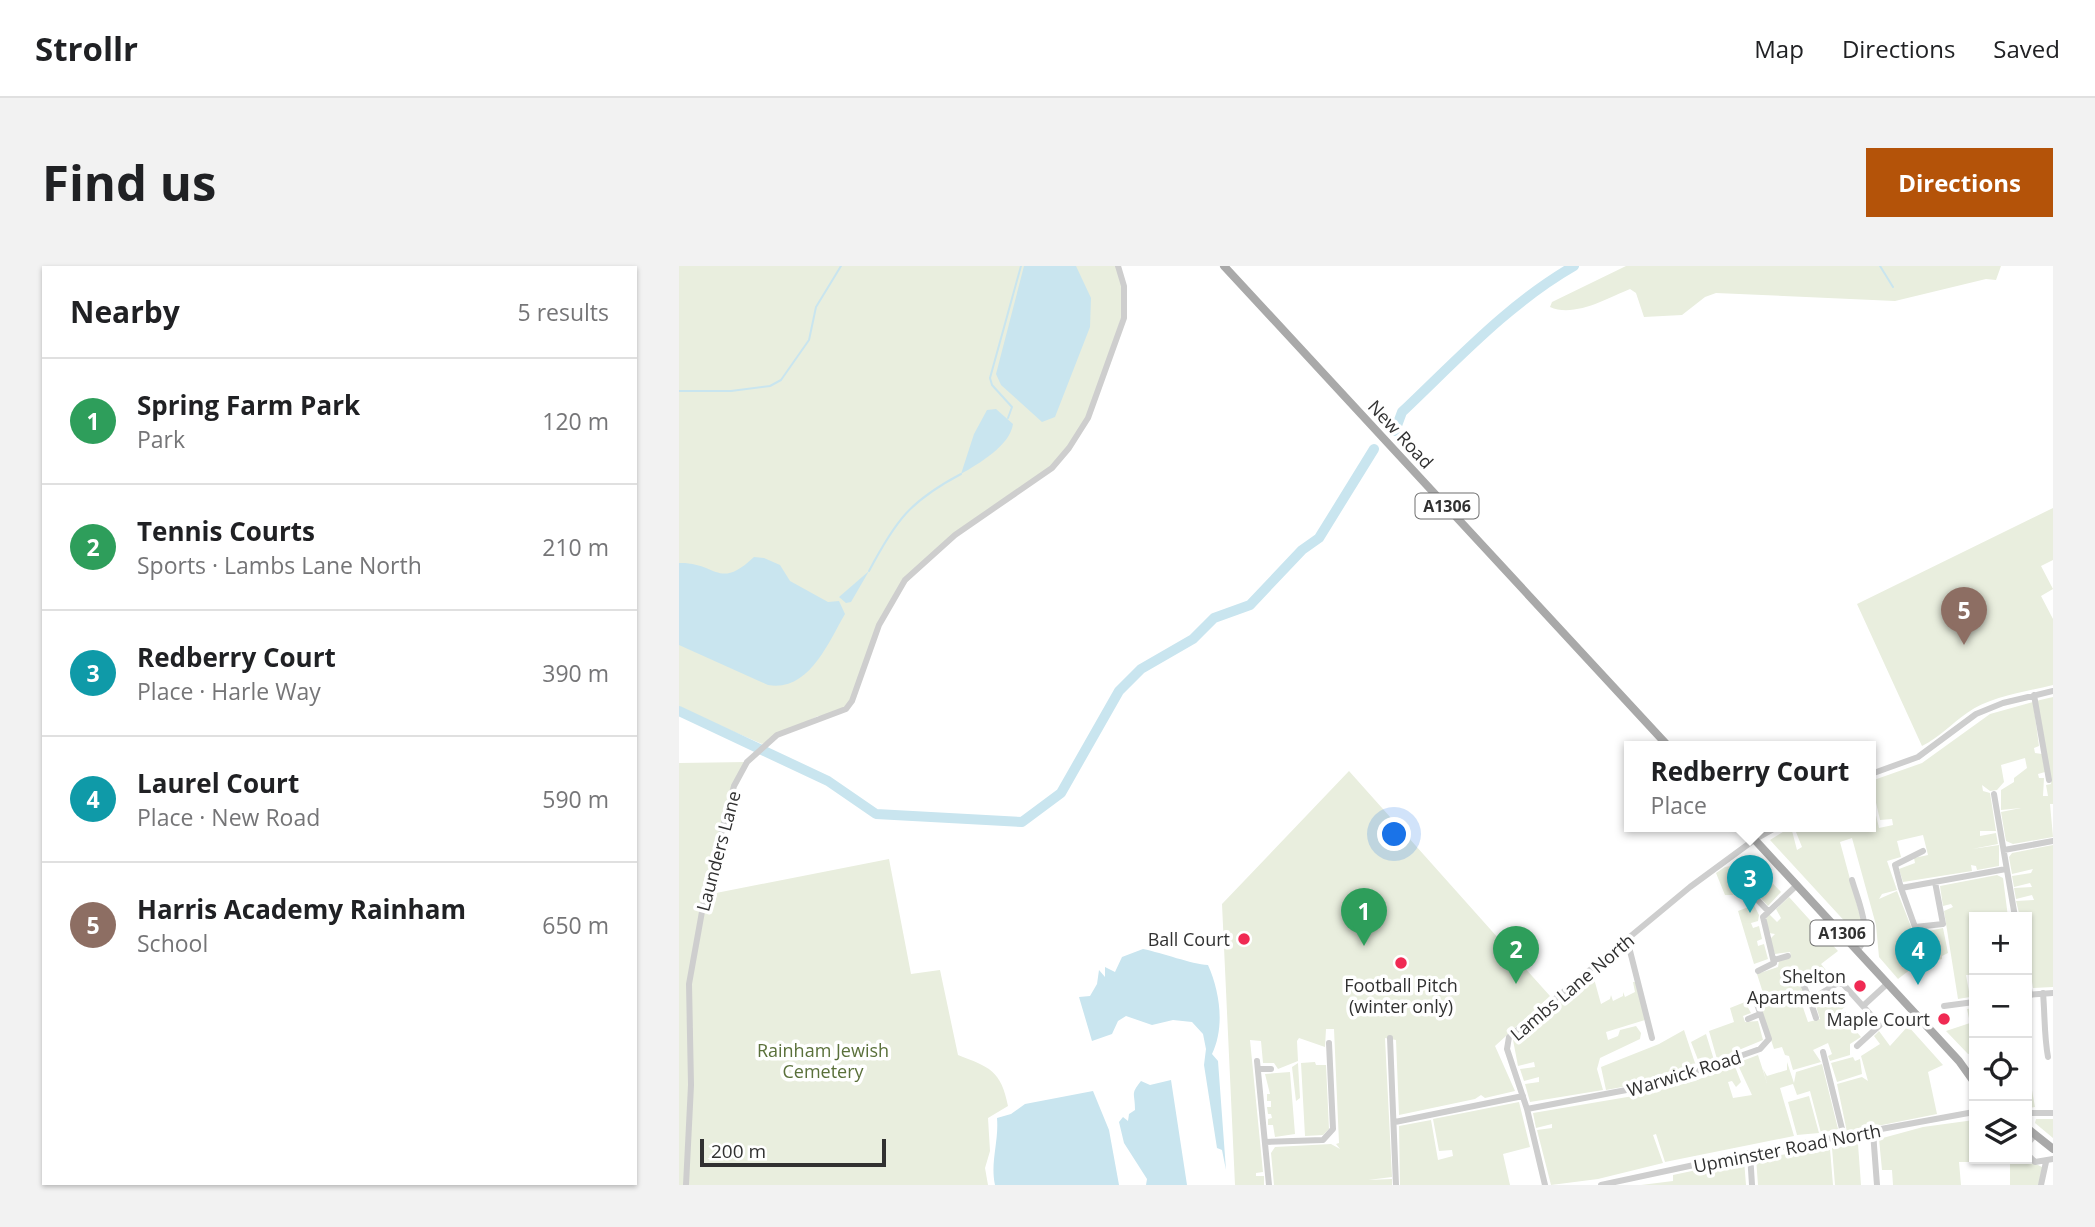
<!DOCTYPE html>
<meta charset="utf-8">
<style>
:root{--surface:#fff;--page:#f2f2f2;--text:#202124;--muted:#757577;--line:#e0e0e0;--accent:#b45309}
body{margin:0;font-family:"Open Sans",sans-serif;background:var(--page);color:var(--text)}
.controls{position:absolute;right:21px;bottom:21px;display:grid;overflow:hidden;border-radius:0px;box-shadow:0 2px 5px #0004}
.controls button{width:63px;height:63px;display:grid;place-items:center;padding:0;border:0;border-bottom:2px solid var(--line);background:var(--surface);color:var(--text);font:35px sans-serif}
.scale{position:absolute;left:21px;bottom:18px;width:186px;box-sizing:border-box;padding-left:7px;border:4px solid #313131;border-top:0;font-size:19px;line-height:24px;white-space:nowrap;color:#313131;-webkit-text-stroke:5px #fff;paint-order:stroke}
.you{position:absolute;left:716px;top:569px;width:24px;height:24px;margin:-18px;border:5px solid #fff;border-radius:50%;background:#1a73e8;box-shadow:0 0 0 10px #1a73e833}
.badge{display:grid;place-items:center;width:46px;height:46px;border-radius:50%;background:var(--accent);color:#fff;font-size:23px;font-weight:700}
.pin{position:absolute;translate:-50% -58px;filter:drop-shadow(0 2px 4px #0008)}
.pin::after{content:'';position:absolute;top:37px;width:24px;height:21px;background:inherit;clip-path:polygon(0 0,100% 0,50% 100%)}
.popup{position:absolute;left:945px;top:475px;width:252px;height:91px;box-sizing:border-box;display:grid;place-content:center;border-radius:0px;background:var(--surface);filter:drop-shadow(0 2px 5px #0005);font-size:23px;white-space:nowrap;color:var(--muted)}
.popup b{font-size:26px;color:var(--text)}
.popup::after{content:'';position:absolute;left:50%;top:100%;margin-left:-14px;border:14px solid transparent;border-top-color:var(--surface)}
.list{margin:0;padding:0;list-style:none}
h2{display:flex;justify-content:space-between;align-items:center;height:91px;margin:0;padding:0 28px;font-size:30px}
h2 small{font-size:23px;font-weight:400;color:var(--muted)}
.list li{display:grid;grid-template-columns:46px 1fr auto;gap:21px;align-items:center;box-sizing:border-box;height:126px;padding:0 28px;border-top:2px solid var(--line)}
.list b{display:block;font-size:26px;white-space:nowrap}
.list p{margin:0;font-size:23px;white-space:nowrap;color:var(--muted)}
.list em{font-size:23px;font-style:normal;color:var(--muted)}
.icon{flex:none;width:38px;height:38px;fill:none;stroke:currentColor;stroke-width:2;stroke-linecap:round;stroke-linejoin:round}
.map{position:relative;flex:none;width:1374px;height:919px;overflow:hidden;border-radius:0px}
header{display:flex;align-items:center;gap:42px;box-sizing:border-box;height:98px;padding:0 35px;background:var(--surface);border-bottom:2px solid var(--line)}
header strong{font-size:33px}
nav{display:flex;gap:38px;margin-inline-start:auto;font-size:24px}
.intro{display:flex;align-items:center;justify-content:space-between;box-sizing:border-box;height:168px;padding:0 42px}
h1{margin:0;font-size:49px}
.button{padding:18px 32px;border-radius:0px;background:var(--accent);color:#fff;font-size:24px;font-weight:700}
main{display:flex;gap:42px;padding:0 42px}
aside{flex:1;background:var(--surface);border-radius:0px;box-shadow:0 2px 5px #0004}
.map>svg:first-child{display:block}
.green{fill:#e9eede}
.water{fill:#c9e5ef}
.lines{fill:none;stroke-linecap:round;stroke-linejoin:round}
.stream{stroke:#c9e5ef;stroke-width:2}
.river{stroke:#c9e5ef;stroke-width:10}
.minor{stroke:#cecece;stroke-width:6}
.major{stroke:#a9a9a9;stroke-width:8}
.poi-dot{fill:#f02a53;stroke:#fff;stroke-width:2.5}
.labels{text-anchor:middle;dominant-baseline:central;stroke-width:7;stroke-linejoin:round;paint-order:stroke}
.shield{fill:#fff;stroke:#6f6f6f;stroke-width:2}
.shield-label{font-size:16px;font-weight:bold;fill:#313131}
.street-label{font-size:18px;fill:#313131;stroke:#fff}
.poi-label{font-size:18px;fill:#313131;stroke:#fff;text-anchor:end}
.park-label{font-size:18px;fill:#5a703a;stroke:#fff}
</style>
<header>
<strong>Strollr</strong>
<nav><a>Map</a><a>Directions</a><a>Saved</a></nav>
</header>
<div class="intro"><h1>Find us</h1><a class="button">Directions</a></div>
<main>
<aside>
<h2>Nearby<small>5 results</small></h2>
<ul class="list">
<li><span class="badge" style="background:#2e9e5b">1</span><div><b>Spring Farm Park</b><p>Park</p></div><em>120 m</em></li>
<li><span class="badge" style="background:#2e9e5b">2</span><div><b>Tennis Courts</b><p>Sports · Lambs Lane North</p></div><em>210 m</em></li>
<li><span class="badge" style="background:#0f9aa8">3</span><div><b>Redberry Court</b><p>Place · Harle Way</p></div><em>390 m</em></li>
<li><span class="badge" style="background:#0f9aa8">4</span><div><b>Laurel Court</b><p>Place · New Road</p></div><em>590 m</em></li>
<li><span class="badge" style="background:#8d6e63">5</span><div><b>Harris Academy Rainham</b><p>School</p></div><em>650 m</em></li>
</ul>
</aside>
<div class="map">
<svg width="1374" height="919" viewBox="0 0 1374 919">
<rect width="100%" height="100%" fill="#fff"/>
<path class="green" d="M0,0H438L447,37L409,152L373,202L255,285L212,335L173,435L156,449L139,450L83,478L0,442Z
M947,0H1322L1317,14L1307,13L1216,35L1037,27L1026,31L1003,49L965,51L957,27L951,23C929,32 895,52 871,41L873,36Z
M1374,242V294L1362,300L1374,323L1362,330L1374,353V419C1346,426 1312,430 1288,447C1272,458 1261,471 1243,480L1178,338Z
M1374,431V538H1371L1374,571L1334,578L1327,575L1322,546L1342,542L1322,544V524L1335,516V512L1348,502L1346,492L1322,499L1325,516L1318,524L1311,525L1303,519L1304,525L1311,527L1317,565H1301V570L1317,567L1319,578L1293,583L1320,579V600L1298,604L1297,600L1292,599L1293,605L1224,616L1220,603L1236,597L1235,592L1249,589L1244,569L1218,575L1222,591L1208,595L1218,624L1203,628L1200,633L1218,625L1235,668L1264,662L1269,687L1263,690V693L1250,696L1245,693L1219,713L1200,691L1197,659L1173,572L1161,576L1184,661L1182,673L1091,574L1112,561L1118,584L1123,581L1115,561H1192V528L1200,562L1214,559L1213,553L1201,554L1192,515L1243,497L1311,448L1354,436L1360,480L1355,482L1356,487L1363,488L1366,506L1359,508L1360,512H1365L1364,530H1369L1367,519L1372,518L1357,435Z
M68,496L55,520L29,620L37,627L210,593L232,708L261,704L279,789C310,801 322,804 329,840L309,852L311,885L306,902L309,919H0V497Z
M670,505L871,730L816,780L836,825L806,832L802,829L796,833L720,849L717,774L706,772L713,911L689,914L713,913V919H595L592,887L596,881L652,878L661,883L657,878L660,877L655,763H647L646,781L620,772L618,775L619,795L599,803L595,797H584L582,775L571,774L584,906L577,907V910H585V919H556L543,638Z
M1374,579V721L1354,722L1348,684L1353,681L1352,676L1348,677V651H1341L1337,635L1355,634L1353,629L1337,633L1335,622L1353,621L1351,617L1335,621L1333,610L1352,607L1354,603L1333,608L1330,591L1333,587Z
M1062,598L1080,603L1102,626L1089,640L1066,615L1053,623L1054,629H1046L1037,607L1046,601Z
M1318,609L1324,612L1329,651H1295V731L1292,709H1287L1291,731L1279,733L1265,645L1274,641L1272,638L1264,640L1261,620Z
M1110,631L1159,685L1142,698L1154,713L1146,716L1140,707L1121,717L1125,725L1119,727L1129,756L1141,753L1136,737L1156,723L1169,738L1159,747L1151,748L1152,753L1158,750L1156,756L1161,758L1166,746L1171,751L1168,754L1182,771L1171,778V789L1151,795L1149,790L1153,788L1149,777L1134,784L1142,796L1114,804L1110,790L1106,789L1103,781L1095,783L1078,731L1084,727L1078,708L1099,701L1100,695L1112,691L1111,686L1096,688L1091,673L1096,668L1090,667L1087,652L1090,648L1098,656L1102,652L1097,643Z
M1075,639L1080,649L1079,655L1072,657L1074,662L1080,660L1083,673L1078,675L1079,680L1085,678L1089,693L1075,698L1059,645Z
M914,709L922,738L931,733L932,729L934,735L944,730V726L946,731L956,726L954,716H957L966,754L927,766L929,774L939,770L941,764L957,760L962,767L961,773L921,792L918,803L924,824L851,836L846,818L860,816V811L845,815L841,803L856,801L855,796L839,800L834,774Z
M1066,736L1072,747L1064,750L1066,756L1079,755L1084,774L1038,793L1030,765L1055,756L1051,742Z
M1295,742V787L1289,788L1267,765L1291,757L1288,743Z
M1229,760L1264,799L1249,806L1258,848L1168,866L1158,818L1183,811L1189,815L1182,790L1201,778L1195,770L1200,765L1211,780Z
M1005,764L1017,800L970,816L927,824L922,801L980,778Z
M1027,768L1035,794L1021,799L1012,776Z
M1079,789L1088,817L1084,803L1088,810L1108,804V796L1115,817L1117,806L1143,798L1159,863L1142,867L1131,825L1118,829L1114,818L1101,822L1115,870L986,896L977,868L974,869L984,897L919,913L872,919L858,864L873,862V858L857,862L854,847L966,828L1016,815L1055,798L1062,816L1057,821L1053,815L1049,816L1054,832L1073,829L1058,797Z
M1174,791L1176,795L1181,793L1183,808L1158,816L1152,797Z
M636,796L637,799H647L650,863L644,869L626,870L622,797Z
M1348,796L1356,841L1348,842Z
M619,797L621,832L617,835L613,801Z
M611,806L616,868L596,871L594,859H589V853L593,852L592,848H589L588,841H592V835H588V828H591L586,808Z
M1130,830L1140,867L1118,869L1109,836Z
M840,836L851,881L824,888L831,919H721L720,860L752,854L759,894L774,890L773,884L760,885L754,853Z
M1357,853H1374V872L1356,857Z
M1295,854V893H1308V896H1280L1282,919H1214L1213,904H1203L1200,873L1244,861Z
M1179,878L1182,919H1156L1153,882Z
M1151,883L1154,919H1079L1077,892Z
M1331,893H1347L1365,902L1359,919H1331Z
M1065,894L1067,919H962L994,915V909Z"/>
<path class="water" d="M345,0H397L412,32L411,61L376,151L363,156L322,119L317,108Z
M317,143L334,158C331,180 299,198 282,208L295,168L308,144Z
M75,291L85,292L101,299L111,315L149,336L160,335L166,348C149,377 130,426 89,419L0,379V297C38,296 39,325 75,291Z
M190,305L172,336L167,337L160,331Z
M464,683C484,687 512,698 529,699C541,726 546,761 533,788L539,795L547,904L543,884L538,882L525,799L527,783L524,768L513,756L494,754L473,759L447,750L439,755L433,768L413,775L400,731L411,730L418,718L420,704L426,711V701L436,706L443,691Z
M492,814L508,919H467L468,913L445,877L440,856L444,851L449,855L450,848L456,844C456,826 451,829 462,815L471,819Z
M414,825L430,864L440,919H316C311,896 320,876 318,852L332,848L346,838Z"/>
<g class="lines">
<path class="stream" d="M1201,0L1214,21
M0,125H52L91,120L102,114L130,74L137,41L162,0
M329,152L333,141L313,119L311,112L342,0
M190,305C217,254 231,235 282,208"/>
<path class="river" d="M716,165L723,146C779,93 829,38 895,0
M0,445L149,515L197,548L343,556L382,527L440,425L462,403L514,373L535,352L571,339L623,284L640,272L695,183"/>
<path class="minor" d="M1355,429L1370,514
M1192,508L1239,491L1297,448L1324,437L1374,425
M1315,528L1336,651
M1325,584L1374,575
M1173,614C1179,635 1194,666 1179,684
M1256,616L1264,658L1236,661L1222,622L1327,603
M1067,622L1089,645
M1222,622L1216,599L1244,585
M948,673L973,772
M1095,694L1109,690
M1079,705L1095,697L1084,651L1118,619
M1348,713L1351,728
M1124,718L1131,734
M1364,727C1366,750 1365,769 1369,791
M1348,729L1374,727
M1184,740L1208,718
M1265,740L1295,736
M1137,752L1131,734L1159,717L1164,718L1201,759L1178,780
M1069,753L1081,748
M711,772L717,919
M1144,786L1165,871
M578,795L590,919
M579,803H592
M848,843L984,817L1081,783L1090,773L1077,735
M1348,847H1374
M716,856L844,830
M1194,866L1198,919
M586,876L644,874L654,863L650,777
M1348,878L1356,869
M1071,887L1073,919
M1348,888L1356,896L1374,893
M7,919L12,819L10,718L26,629L55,520L68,496L98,469L167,443L173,435L200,359L226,314L276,269L373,202L390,182L409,152L445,52V20L439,0
M866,919L848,843L828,783L830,771L1011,621L1075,574L1098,561
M922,919L1071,887L1295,846
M1362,919L1367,896"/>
<path class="major" d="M545,0L990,481
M1064,561L1280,795L1295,816
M1348,862L1374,883"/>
</g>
<g class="poi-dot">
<circle cx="565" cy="673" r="7"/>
<circle cx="722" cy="697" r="7"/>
<circle cx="1181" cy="720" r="7"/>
<circle cx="1265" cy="753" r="7"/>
</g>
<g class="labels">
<g class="shield">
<rect x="736.5" y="227.5" width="63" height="25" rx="5"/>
<rect x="1131.5" y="654.5" width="63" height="25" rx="5"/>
</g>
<g class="shield-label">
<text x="768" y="240">A1306</text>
<text x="1163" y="667">A1306</text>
</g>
<g class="street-label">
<text transform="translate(722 168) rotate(47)">New Road</text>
<text transform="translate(39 585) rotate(-75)">Launders Lane</text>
<text transform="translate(893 721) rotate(-40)">Lambs Lane North</text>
<text transform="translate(1005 807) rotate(-17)">Warwick Road</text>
<text transform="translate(1108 882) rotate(-11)">Upminster Road North</text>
</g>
<g class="poi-label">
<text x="551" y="673">Ball Court</text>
<text x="1167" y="710">Shelton<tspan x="1167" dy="21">Apartments</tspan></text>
<text x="722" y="719" text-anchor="middle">Football Pitch<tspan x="722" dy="21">(winter only)</tspan></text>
<text x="1251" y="753">Maple Court</text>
</g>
<g class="park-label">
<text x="144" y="784">Rainham Jewish<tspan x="144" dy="21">Cemetery</tspan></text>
</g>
</g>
</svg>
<div class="controls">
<button>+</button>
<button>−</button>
<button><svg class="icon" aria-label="locate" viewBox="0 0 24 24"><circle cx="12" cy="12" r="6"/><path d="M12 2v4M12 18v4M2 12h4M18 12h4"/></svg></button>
<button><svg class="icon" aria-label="layers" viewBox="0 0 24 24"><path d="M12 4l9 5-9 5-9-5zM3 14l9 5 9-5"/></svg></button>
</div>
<div class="scale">200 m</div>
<div class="you"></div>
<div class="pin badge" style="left:685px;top:680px;background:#2e9e5b">1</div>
<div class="pin badge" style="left:837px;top:718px;background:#2e9e5b">2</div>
<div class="pin badge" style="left:1071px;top:647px;background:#0f9aa8">3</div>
<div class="popup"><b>Redberry Court</b>Place</div>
<div class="pin badge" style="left:1239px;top:719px;background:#0f9aa8">4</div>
<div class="pin badge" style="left:1285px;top:379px;background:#8d6e63">5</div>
</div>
</main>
